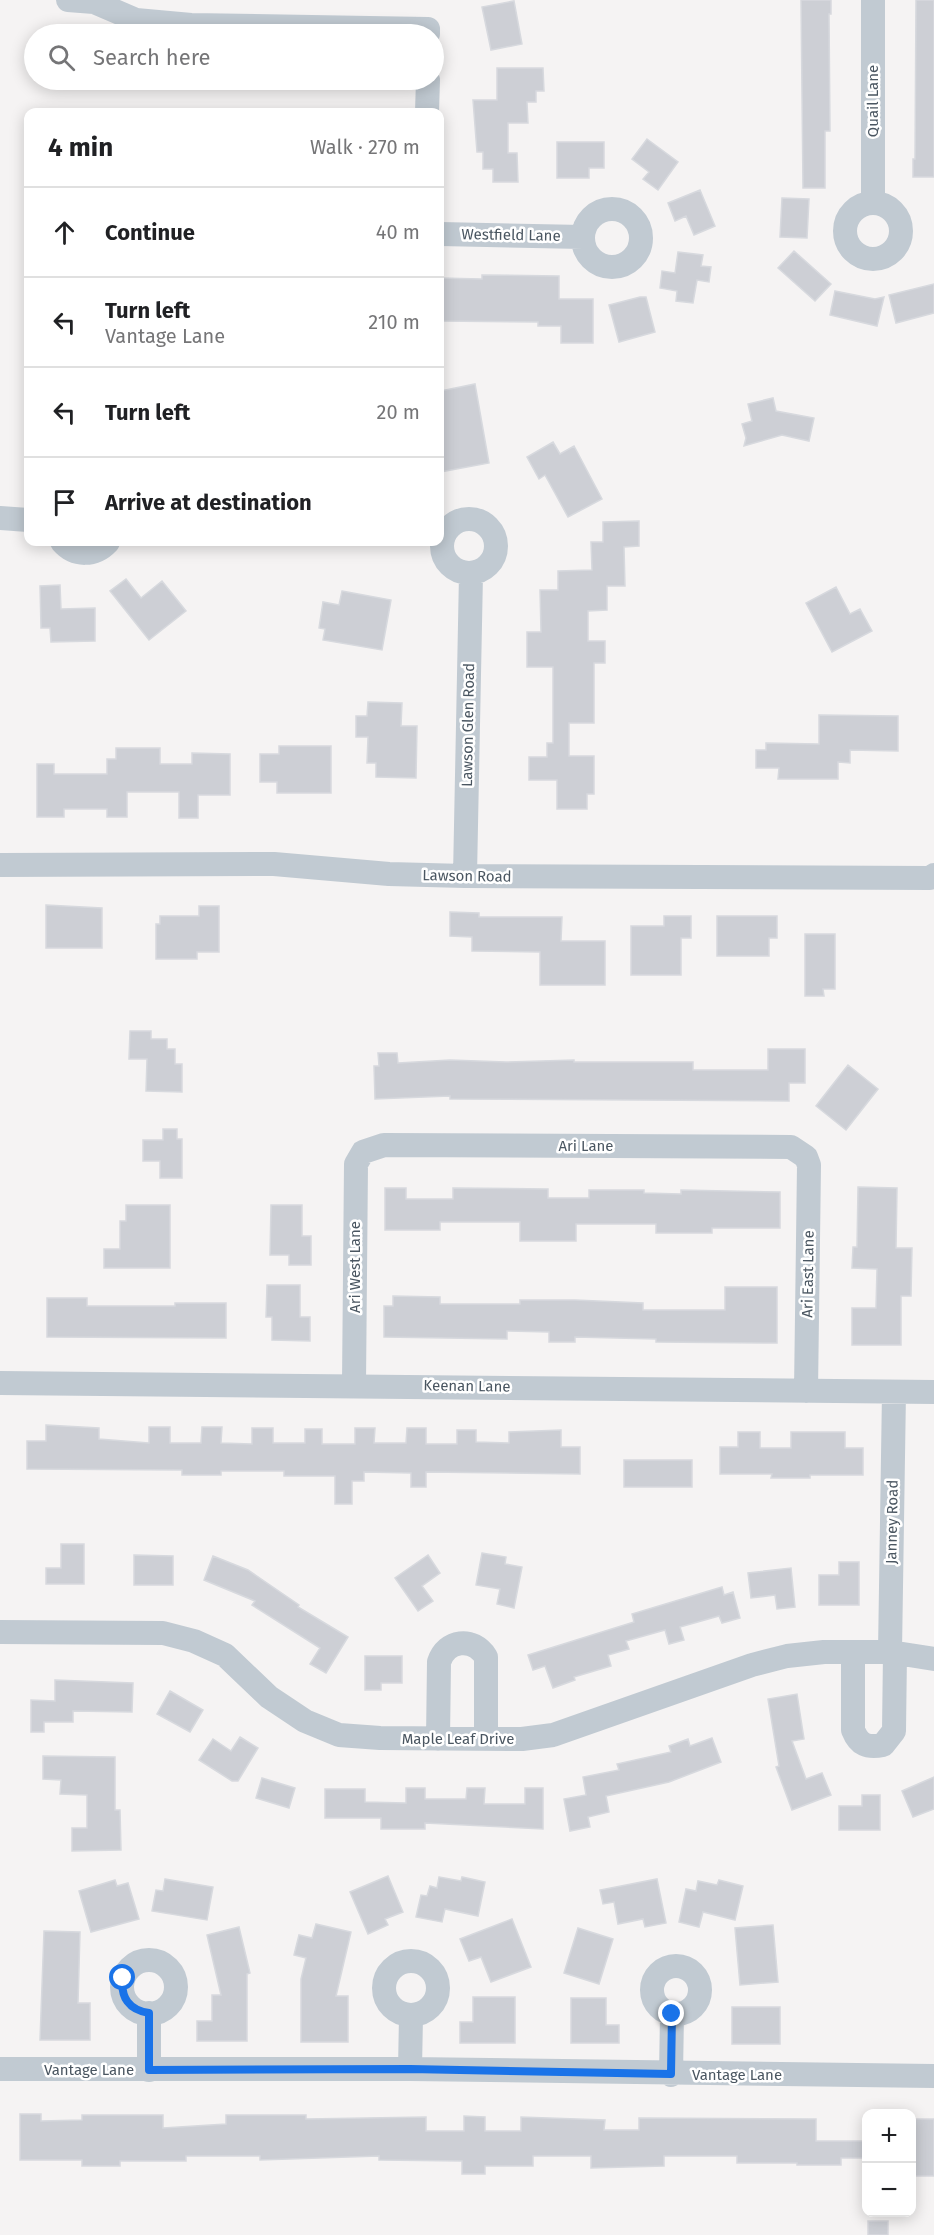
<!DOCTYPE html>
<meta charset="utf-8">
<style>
:root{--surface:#fff;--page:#f2f2f2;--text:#202124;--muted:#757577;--line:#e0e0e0}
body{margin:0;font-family:"Fira Sans",sans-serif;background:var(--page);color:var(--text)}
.controls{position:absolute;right:18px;bottom:18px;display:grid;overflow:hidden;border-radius:12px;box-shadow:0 3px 15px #0003}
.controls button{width:54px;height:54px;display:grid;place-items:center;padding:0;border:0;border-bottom:2px solid var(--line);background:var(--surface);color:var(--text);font:30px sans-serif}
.stop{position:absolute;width:18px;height:18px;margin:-14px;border:4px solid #1a73e8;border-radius:50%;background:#fff}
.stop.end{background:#1a73e8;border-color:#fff;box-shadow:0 2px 6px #0008}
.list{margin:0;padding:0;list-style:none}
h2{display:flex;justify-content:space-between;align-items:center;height:78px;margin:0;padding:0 24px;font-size:26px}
h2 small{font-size:20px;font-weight:400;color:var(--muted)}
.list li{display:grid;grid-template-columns:39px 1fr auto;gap:18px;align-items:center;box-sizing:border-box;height:90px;padding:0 24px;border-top:2px solid var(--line)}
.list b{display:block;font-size:22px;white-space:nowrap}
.list p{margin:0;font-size:20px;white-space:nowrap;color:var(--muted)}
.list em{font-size:20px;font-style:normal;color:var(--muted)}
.icon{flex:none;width:33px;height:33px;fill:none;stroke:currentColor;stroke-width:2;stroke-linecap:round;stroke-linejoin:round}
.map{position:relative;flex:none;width:934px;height:2235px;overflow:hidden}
.search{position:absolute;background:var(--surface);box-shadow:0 3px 15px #0003;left:24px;top:24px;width:420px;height:66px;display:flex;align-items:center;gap:15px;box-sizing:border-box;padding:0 21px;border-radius:33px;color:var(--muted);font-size:22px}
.panel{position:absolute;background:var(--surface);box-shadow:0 3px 15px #0003;left:24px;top:108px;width:420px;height:438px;border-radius:12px}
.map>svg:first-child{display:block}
.building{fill:#cdcfd5;stroke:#d7d9de;stroke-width:1.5}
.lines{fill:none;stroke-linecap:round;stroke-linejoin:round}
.minor{stroke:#c1cad2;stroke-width:24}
.route{stroke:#1a73e8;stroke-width:8}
.labels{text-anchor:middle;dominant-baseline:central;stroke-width:5;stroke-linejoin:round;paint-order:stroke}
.street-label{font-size:15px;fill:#4a5661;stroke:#fff}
</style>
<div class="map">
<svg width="934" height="2235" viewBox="0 0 934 2235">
<rect width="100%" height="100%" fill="#f5f3f3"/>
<path class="building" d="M801,0H831V14H829L830,131H825V188H803Z
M916,0H934V177H913V159H915Z
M514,1L522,44L491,50L482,7Z
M497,68H543L544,91H536V102H527L528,123H508V153H517L518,182H493V169H483V152H477L473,100H497Z
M647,139L678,162L658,190L643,179L649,172L632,159Z
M557,142H604V168H589V178H557Z
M700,190L715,226L694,235L686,216L675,221L668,203Z
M782,198L809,199L807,238L780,237Z
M794,251L831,284L815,301L778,268Z
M678,252L703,255L701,266L711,267L709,282L697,280L693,303L676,301L677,291L660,288L662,271L675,273Z
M482,275L559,276V299H593V343H561V326H538V322L440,321V278L482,279Z
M934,284V313L896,323L889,295Z
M835,291L875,299L884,297L877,326L830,315Z
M640,297H646L655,332L619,342L609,305Z
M475,384L489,463L440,472V391Z
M773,398L776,411L814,418L809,441L782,435L744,446L746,438L742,424L752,421L748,404Z
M553,442L560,454L574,446L602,499L568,517L545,475L539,479L527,457Z
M639,521V546L624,547L625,586H607V610L588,611V641H605V663H594V723H569V756H594V794H587V809H557V780H529V757H547V743H553V667H527V632H541L540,590H558V571L592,570L591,542H603V522Z
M126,579L141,598L162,581L186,611L149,640L110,591Z
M60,585L61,609L95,608V641L51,642L50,628H41L40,586Z
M836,587L850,614L860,609L872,631L832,652L806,603Z
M342,591L391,600L382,650L323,640L325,629L319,628L323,602L339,605Z
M368,702L402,703L401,726H417L416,778L376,777V763H367L368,737H356V716H367Z
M819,715L898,716V751L850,750V763L838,762V779H778L779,768H756V750H766V743L819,744Z
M279,746H331V793H277V782H260V754H279Z
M116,748H160V764H192V753L230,754V795H198V818H179V792H127V817H107V809H64V817H37V764H54V774H107V759H116Z
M46,905L102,908V948H46Z
M199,906H219V952H197V959H156V924H160V916H199Z
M450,912L479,913V917H562L561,941H605V985H540V952L472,951V937L450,936Z
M664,916H691V938H681V975H631V926H664Z
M717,916H777V938H769V956H717Z
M805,934H835V989H823L824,996H805Z
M130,1031H151V1039H167V1049H175V1064H182V1092L146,1091L147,1059H129Z
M768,1049H805V1083H789V1101L450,1099V1096L375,1099L374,1066H379L378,1053H397L398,1063L450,1060L506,1062L574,1060V1062H693V1070H768Z
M848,1065L878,1089L846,1130L816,1106Z
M163,1129H177V1139H182V1178H160V1161H143V1140H163Z
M858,1187L897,1188L896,1248H912L911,1296H901V1345H852V1308H876L877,1269L852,1268L853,1247H857Z
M385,1188H406V1199H453V1188L548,1189V1198H589V1190H644V1193L681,1194V1190L780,1192V1228H712V1233H656V1224H576V1241H520V1222H440V1230H385Z
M126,1205H170V1268H104V1249H120V1221H126Z
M271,1205H302V1236H311V1265H289V1255H270Z
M267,1285H300V1317H310V1341L272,1340V1317H266Z
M725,1287H777V1343L656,1342V1339L575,1337V1342H549V1332L507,1331V1339L384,1337V1306H393V1296L440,1297V1304H520V1300H575L643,1303V1310H725Z
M47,1298H87V1306H175V1303H226V1338L47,1337Z
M46,1425L99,1428V1439L149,1443V1427H170V1443H201L202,1427H222L221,1443L252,1444V1428H273V1443H305V1429H322V1444H355V1428H375L374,1443H406L407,1428H426V1444H457V1430H476V1442L509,1443V1432L561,1430V1447H580V1474L426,1472V1487H411V1473L364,1472V1481H352V1504H335V1476H284V1471H221V1475H182V1470L27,1469V1441H46Z
M738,1432H760V1448H791V1432H845V1448H863V1475H810V1478H771L772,1474H720V1447H738Z
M624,1460H692V1487H624Z
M61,1544H84V1584H46V1568H61Z
M482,1553L506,1557L505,1564L522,1567L514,1608L497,1604L500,1589L476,1585Z
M134,1555L173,1556V1585H134Z
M428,1555L440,1573L422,1586L433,1601L418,1611L395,1578Z
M213,1556L248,1570L299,1605L298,1607L348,1637L326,1673L310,1664L320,1648L252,1605L255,1601L204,1580Z
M839,1562H859V1605H819V1575H839Z
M791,1568L795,1607L777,1609L775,1595L751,1598L748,1573Z
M722,1587L724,1595L733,1592L740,1618L722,1623L719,1616L680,1627L684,1640L669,1644L665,1630L626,1641L629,1649L608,1655L611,1666L574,1677L575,1680L553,1688L545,1666L533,1670L528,1655L634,1622L632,1614Z
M365,1656H402V1683H381V1690H365Z
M55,1680L133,1683L132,1712L73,1711V1722H44V1732H31V1700L55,1701Z
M170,1691L203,1710L190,1732L157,1714Z
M797,1694L804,1739L792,1741L806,1779L822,1773L831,1795L792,1810L776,1767L779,1766L768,1699Z
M240,1737L258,1748L238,1781H232L199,1760L213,1739L231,1751Z
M712,1738L721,1762L669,1782L606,1796L609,1812L588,1817L590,1827L570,1831L564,1799L586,1795L583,1777L619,1770L617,1764L671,1752L669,1746L688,1739L690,1746Z
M43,1756L115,1757V1810H120L121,1850L72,1851V1828H87V1795L60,1794L61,1780L43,1779Z
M934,1777V1809L913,1817L902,1791Z
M262,1778L295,1788L289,1808L256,1798Z
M406,1788H425V1799H466L467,1788H485L484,1804H525V1788H543V1829L425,1823V1829H381V1818H325V1789H365V1802L406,1803Z
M862,1795H880V1830H839V1806H862Z
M388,1876L403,1912L385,1919L388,1925L368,1934L350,1892Z
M439,1877L461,1881L462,1877L485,1882L478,1916L445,1909L442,1922L416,1917L421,1895L427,1896L430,1886L437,1888Z
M165,1879L213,1887L207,1920L152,1911L156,1890L163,1891Z
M657,1879L666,1923L645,1927L643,1919L618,1924L614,1902L603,1904L600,1890Z
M115,1880L117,1886L128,1883L139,1919L91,1932L79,1891Z
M719,1880L743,1886L735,1920L703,1912L699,1927L679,1922L686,1889L696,1891L698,1881L717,1885Z
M512,1919L531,1967L491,1982L481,1957L469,1961L460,1939Z
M316,1924L351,1932L336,1996H348V2042H301V1979L306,1958L294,1955L299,1935L312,1938Z
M773,1925L778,1982L740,1985L735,1928Z
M239,1927L250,1973L247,1974V2041H197V2021H212V1995H221L207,1935Z
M578,1928L613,1939L599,1984L564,1973Z
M44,1931L80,1932L78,2003H90V2040H40Z
M473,1997H515V2043H460V2022H473Z
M571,1998H606V2025H619V2043H571Z
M732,2007H780V2044H732Z
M20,2114H41V2121L82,2120V2115H163V2128L226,2124V2115H306V2119L426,2117V2131H464V2116L485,2117V2131H521V2117L605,2120L604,2130H639V2118L816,2119V2141H867V2158H841V2165H797V2163H737V2156H664V2166L591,2168V2156H533V2166H485V2174H462V2161L379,2160V2156L260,2160V2156H186V2161H120V2166H82V2160H20Z
M915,2119H934V2176H915Z
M868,2221H888V2235H868Z"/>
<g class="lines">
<path class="minor" d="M68,0L94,2L136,20L191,25L428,29V34
M427,112L428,80
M873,202V0
M845 231a28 28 0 1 1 56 0a28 28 0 1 1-56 0Z
M583 238a29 29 0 1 1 58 0a29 29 0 1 1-58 0Z
M440,234L583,237
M0,518L28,520
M442 546a27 27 0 1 1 54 0a27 27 0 1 1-54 0Z
M62,542C75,557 95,556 108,542
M0,865L274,864L389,874L465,876L930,878L934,875
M465,876L471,574
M0,1383L934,1392
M354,1384L356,1164L363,1152L384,1145L791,1147L806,1157L809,1165L806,1391
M0,1632L163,1633L194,1641L225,1655L269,1697L305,1721L339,1735L380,1738L522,1739L553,1735L752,1665L787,1656L824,1652H890L934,1659
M853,1652V1730C859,1745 867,1748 883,1745L894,1731L895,1653
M890,1652L894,1392
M438,1739L439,1662C446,1640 473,1636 486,1657V1739
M122 1987a27 27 0 1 1 54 0a27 27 0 1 1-54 0Z
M384 1988a27 27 0 1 1 54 0a27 27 0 1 1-54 0Z
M652 1990a24 24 0 1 1 48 0a24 24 0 1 1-48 0Z
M149,2013V2070
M0,2069H410L934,2076
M410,2069L411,2016
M671,2075L672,2014"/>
</g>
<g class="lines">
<path class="route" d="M123,1978C120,1997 129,2010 149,2013V2070L410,2069L671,2074L672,2014"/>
</g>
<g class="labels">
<g class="street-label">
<text transform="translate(873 101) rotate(-90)">Quail Lane</text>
<text transform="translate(511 235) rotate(1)">Westfield Lane</text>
<text transform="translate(468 725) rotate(-89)">Lawson Glen Road</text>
<text transform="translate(467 876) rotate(1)">Lawson Road</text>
<text x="586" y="1146">Ari Lane</text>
<text transform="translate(355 1267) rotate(-90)">Ari West Lane</text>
<text transform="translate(808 1274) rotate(-89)">Ari East Lane</text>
<text transform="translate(467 1386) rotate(1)">Keenan Lane</text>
<text transform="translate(892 1522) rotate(-89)">Janney Road</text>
<text x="458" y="1739">Maple Leaf Drive</text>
<text x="89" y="2070">Vantage Lane</text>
<text x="737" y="2075">Vantage Lane</text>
</g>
</g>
</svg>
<div class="controls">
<button>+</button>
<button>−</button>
</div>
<div class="stop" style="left:123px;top:1978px"></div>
<div class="stop end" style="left:672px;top:2014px"></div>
<div class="search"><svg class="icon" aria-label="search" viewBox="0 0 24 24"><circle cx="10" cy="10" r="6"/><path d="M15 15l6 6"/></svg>Search here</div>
<section class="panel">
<h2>4 min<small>Walk · 270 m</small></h2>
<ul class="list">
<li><svg class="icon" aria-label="ahead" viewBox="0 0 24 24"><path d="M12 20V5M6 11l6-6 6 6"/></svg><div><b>Continue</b></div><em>40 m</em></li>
<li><svg class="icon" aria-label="left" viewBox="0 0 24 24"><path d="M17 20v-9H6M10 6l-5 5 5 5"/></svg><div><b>Turn left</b><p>Vantage Lane</p></div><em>210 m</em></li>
<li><svg class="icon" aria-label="left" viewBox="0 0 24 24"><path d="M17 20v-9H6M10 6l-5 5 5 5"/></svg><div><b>Turn left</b></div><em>20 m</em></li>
<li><svg class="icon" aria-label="arrive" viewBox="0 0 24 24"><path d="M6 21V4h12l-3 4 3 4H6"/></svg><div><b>Arrive at destination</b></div></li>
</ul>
</section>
</div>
